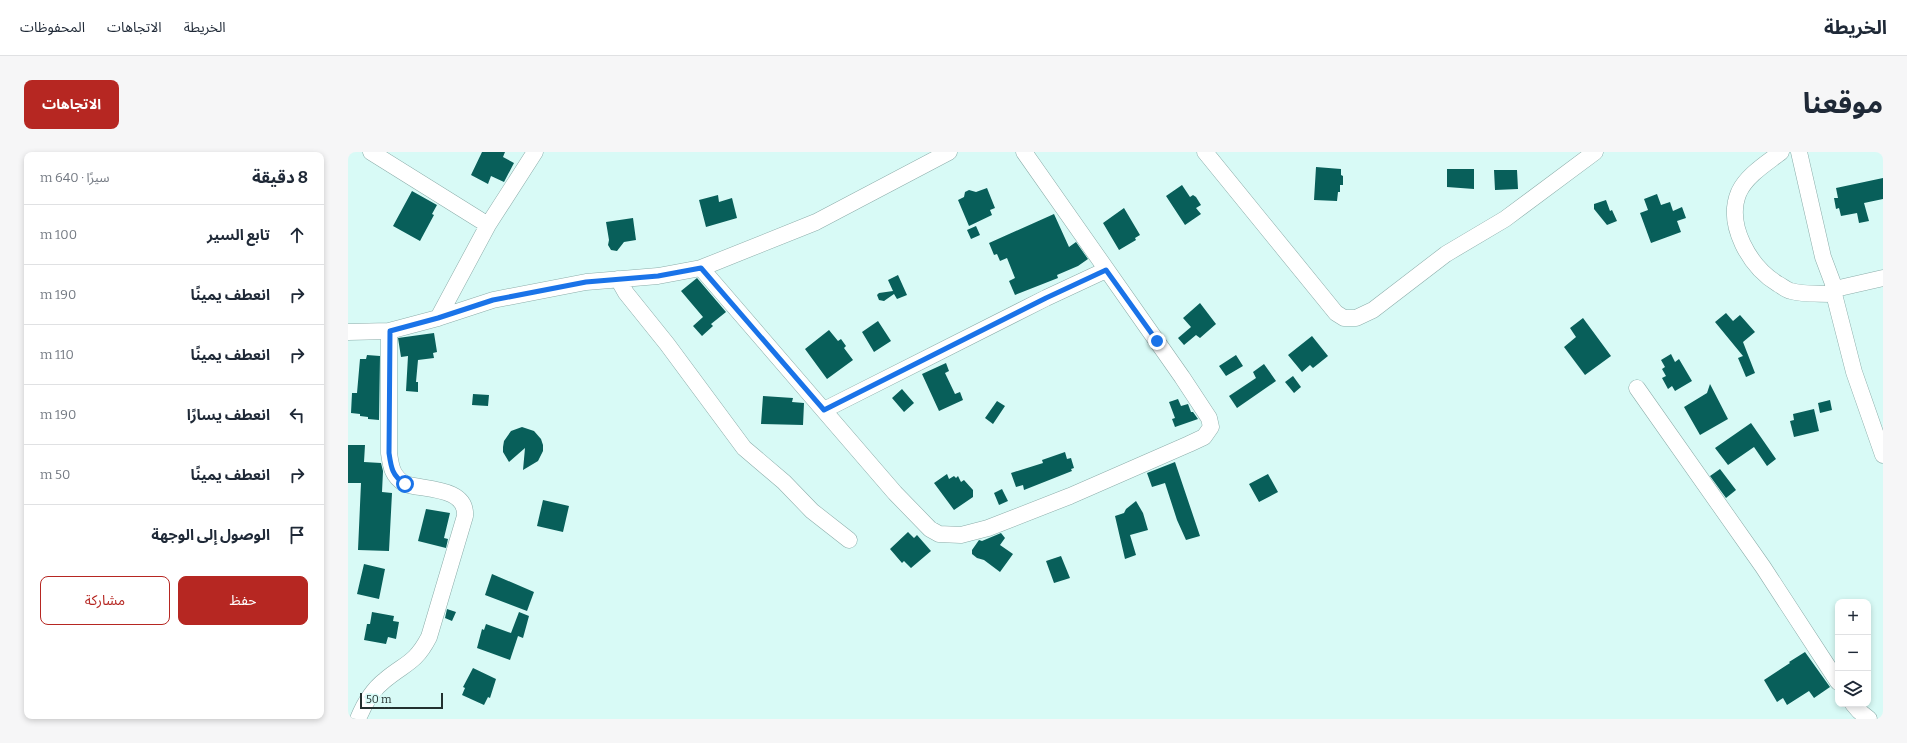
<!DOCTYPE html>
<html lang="ar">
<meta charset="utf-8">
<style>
:root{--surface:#fff;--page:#f6f6f7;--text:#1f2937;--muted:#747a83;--line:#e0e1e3;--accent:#b62722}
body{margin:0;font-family:Bitter,"Noto Sans Arabic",serif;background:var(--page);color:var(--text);direction:rtl}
.controls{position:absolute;right:12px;bottom:12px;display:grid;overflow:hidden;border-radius:8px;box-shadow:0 2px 6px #0003}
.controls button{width:36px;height:36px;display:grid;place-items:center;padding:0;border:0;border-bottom:1px solid var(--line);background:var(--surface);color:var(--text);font:20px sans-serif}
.scale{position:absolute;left:12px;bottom:10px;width:83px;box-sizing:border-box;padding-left:4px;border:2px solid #23302f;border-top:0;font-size:11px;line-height:14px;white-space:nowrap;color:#23302f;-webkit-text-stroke:3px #d8faf6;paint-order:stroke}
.stop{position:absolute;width:12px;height:12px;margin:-9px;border:3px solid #1a73e8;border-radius:50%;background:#fff}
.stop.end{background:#1a73e8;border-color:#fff;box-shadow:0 1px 4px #0008}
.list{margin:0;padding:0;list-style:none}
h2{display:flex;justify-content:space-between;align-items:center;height:52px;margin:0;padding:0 16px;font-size:17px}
h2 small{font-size:13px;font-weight:400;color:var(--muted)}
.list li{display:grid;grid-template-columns:26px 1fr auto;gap:12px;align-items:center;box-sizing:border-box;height:60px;padding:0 16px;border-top:1px solid var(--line)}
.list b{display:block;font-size:15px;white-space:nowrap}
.list em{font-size:13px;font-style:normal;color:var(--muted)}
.actions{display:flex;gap:8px;padding:12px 16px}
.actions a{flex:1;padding:9px 0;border:1px solid var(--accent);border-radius:8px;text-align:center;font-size:14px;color:var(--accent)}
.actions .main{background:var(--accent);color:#fff}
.icon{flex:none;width:22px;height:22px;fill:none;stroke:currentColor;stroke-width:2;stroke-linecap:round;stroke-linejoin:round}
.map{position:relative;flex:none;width:1535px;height:567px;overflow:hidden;direction:ltr;border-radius:8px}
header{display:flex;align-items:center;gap:24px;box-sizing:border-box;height:56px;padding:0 20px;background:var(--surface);border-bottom:1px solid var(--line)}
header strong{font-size:19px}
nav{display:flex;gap:22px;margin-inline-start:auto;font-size:14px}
.intro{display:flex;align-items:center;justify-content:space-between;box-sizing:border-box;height:96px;padding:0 24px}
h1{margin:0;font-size:28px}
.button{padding:10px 18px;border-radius:8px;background:var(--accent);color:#fff;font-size:14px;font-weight:700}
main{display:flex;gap:24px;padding:0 24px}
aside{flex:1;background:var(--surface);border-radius:8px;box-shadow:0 2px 6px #0003}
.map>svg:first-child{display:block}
.building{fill:#085f5a}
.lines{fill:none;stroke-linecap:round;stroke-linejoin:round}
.minor-casing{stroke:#8cadaa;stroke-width:17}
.minor{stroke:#fff;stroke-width:16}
.route{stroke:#1a73e8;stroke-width:5}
</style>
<header>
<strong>الخريطة</strong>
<nav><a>الخريطة</a><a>الاتجاهات</a><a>المحفوظات</a></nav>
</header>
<div class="intro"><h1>موقعنا</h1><a class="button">الاتجاهات</a></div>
<main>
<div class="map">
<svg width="1535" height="567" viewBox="0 0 1535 567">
<rect width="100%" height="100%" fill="#d8faf6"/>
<path class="building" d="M134,0H157L155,5L166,11L156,30L143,24L140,32L123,23Z
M968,15L993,17V23L995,24V33H992V40H990L989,49L966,48Z
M1099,17H1126V37L1099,35Z
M1146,18H1169L1170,37L1147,38Z
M1535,26V47L1516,51L1521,69L1511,71L1509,61L1493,64L1491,56L1488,57L1486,46H1490L1488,36Z
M834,33L842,45L845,43L848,45L853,53L848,56L853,62L837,73L818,44Z
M639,36L647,56L642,58L644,63L621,74L610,48L616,45L617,40L621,38L628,40Z
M64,39L89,53L84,62L86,63L72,89L45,74Z
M1309,42L1313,53L1322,50L1325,59L1334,55L1338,66L1329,69L1333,80L1303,91L1292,61L1300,58L1296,47Z
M370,43L371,50L384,46L389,66L358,75L351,48Z
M1258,48L1262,59L1264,58L1269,69L1259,73L1246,57V52Z
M776,56L792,83L787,86L788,88L771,98L755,71Z
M706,62L721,95L728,90L740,107L730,114L709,123L710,126L667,143L661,129L667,126L659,106L652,109L649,102L646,103L641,91Z
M285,66L288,88L276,90L269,99L263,98L260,93L261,88L258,70Z
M628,74L632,83L623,87L619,78Z
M550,123L559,143L549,147L546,142L536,149L531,148L529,143L531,141L545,139L540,128Z
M349,126L378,160L363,172L365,174L354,184L345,174L355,165L333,139Z
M852,151L868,172L852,186L848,183L836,193L830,186L843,175L835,166Z
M1378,161L1385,169L1392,163L1407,180L1395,190L1407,221L1398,225L1390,206L1395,204L1367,170Z
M1235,166L1263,204L1237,223L1216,195L1228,185L1222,176Z
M530,169L543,189L526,200L514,180Z
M481,178L490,189L493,187L498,194L496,196L505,208L479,227L457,197Z
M86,181L89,200L85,201L86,206L70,208L68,230H70V240L58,239L60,204L53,205L50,186Z
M964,184L980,204L965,216L962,213L954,220L940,203Z
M1323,202L1327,210L1331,207L1344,229L1327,239L1324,234L1320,237L1314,226L1318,224L1314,217L1317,215L1313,208Z
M19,203L32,204L31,268L20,267V265L12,264V262L3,261L4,241H9L12,207H18Z
M888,203L895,214L878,224L871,214Z
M598,211L601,219L597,221L607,242L612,240L615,248L591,259L574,222Z
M916,212L928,229L889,256L881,244L908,226L905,220Z
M945,224L953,235L946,241L937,230Z
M1362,232L1380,267L1352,283L1336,255L1359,241Z
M554,237L566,251L556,260L544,246Z
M125,242L141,243L140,254L124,253Z
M415,244L445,246L444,250L456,251L455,273L413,272Z
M830,247L833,254L840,252L843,260H845L850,267L827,275L824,267L827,266L821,250Z
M1482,248L1484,258L1472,261L1470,251Z
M649,249L657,254L645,272L637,266Z
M1466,257L1471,279L1446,285L1442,269L1446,268L1445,262Z
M1403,271L1428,307L1419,314L1406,295L1380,313L1367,296Z
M174,275L186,279L193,287L195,293V299L190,309L175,318L177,296L161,310L155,300V295L156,289L163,279Z
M0,293H17L16,310L33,311L35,319L34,340L44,341L41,399L10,398L13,331H0Z
M717,300L719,307L723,306L726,316L723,317L724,319L676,338L675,333L668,335L663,321L695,311L694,308Z
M827,310L852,384L838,388L829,368L817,331L804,335L799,321Z
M1372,317L1388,338L1378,346L1362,324Z
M599,322L601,327L606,324L608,326L610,324L613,330L616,328L625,338V345L606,358L586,331Z
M920,322L930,340L911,350L901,332Z
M654,337L660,349L651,353L646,341Z
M195,348L221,354L215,380L189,374Z
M788,349L795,361L800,378L782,383L788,403L777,407L767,364L776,361L778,357Z
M78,357L102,361L96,386L100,387L98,396L70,389Z
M560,380L566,386L569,383L583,399L563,416L556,409L554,411L542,397Z
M653,381L657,386L652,393L665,402L652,420L636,408L629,406L624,402V398L631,388L634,389Z
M713,404L722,426L706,431L698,409Z
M16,412L37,417L31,447L9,442Z
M144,422L186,440L179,459L137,443Z
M99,457L108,460L104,469L97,466Z
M24,460L46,464L45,469L51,470L48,487L40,485L38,492L16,488L19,472H22Z
M171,460L181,464L175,486L170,484L162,508L129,496L134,477L136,478L138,472L163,481Z
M1457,500L1482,535L1466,546L1461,539L1439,553L1435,546L1429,550L1416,528L1442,511L1441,510Z
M125,516L148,527L142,546L140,545L136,553L114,543L117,536L115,535Z"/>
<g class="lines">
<defs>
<path id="minor" d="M23,0L140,73
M857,0L988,161L996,166H1008L1025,158L1098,102L1157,67L1247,0
M1433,0C1419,11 1399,23 1391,40C1377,73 1402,115 1430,132C1434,134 1438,138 1443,139C1456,143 1472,141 1486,142
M1451,0L1475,105L1487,137L1486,142L1506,220L1535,303
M353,116L547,341L582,377L591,382L613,383L640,376L722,344L841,292L856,285L863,275L861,266L834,225L676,0
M270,127L278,141L319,192L396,296L436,330L464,359L501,388
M1487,137L1535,126
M90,166L140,73L187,0
M41,179L90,166L145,148L238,130L310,124L353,116L468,70L601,0
M0,180L41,179V301C43,315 44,324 57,332C77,338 119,335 117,364L81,485C67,512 57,511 37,528C24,538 16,552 10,567
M1289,236L1415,415L1490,530
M476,258L698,146L758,118
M1505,552L1511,559L1521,567"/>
</defs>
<use href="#minor" class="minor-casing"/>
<use href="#minor" class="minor"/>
</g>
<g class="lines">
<path class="route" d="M57,332C44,324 43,315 41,301L42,179L90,166L145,148L238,130L310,124L353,116L476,258L698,146L758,118L809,189"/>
</g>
</svg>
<div class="controls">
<button>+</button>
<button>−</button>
<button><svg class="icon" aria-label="layers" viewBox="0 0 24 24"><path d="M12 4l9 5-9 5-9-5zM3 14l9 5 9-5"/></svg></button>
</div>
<div class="scale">50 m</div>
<div class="stop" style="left:57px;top:332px"></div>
<div class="stop end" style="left:809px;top:189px"></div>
</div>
<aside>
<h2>8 دقيقة<small>سيرًا · 640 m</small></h2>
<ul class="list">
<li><svg class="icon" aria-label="ahead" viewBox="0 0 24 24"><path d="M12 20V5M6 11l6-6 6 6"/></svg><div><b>تابع السير</b></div><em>100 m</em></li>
<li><svg class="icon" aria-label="right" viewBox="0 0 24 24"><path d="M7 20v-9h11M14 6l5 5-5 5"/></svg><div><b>انعطف يمينًا</b></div><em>190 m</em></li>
<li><svg class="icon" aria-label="right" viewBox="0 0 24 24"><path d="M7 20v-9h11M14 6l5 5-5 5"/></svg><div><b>انعطف يمينًا</b></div><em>110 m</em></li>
<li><svg class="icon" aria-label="left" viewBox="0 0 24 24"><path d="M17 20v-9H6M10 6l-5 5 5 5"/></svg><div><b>انعطف يسارًا</b></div><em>190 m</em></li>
<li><svg class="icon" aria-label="right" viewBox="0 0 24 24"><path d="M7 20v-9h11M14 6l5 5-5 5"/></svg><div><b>انعطف يمينًا</b></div><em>50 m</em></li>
<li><svg class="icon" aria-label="arrive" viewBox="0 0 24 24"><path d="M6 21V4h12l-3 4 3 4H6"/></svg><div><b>الوصول إلى الوجهة</b></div></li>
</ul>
<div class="actions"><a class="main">حفظ</a><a>مشاركة</a></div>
</aside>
</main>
